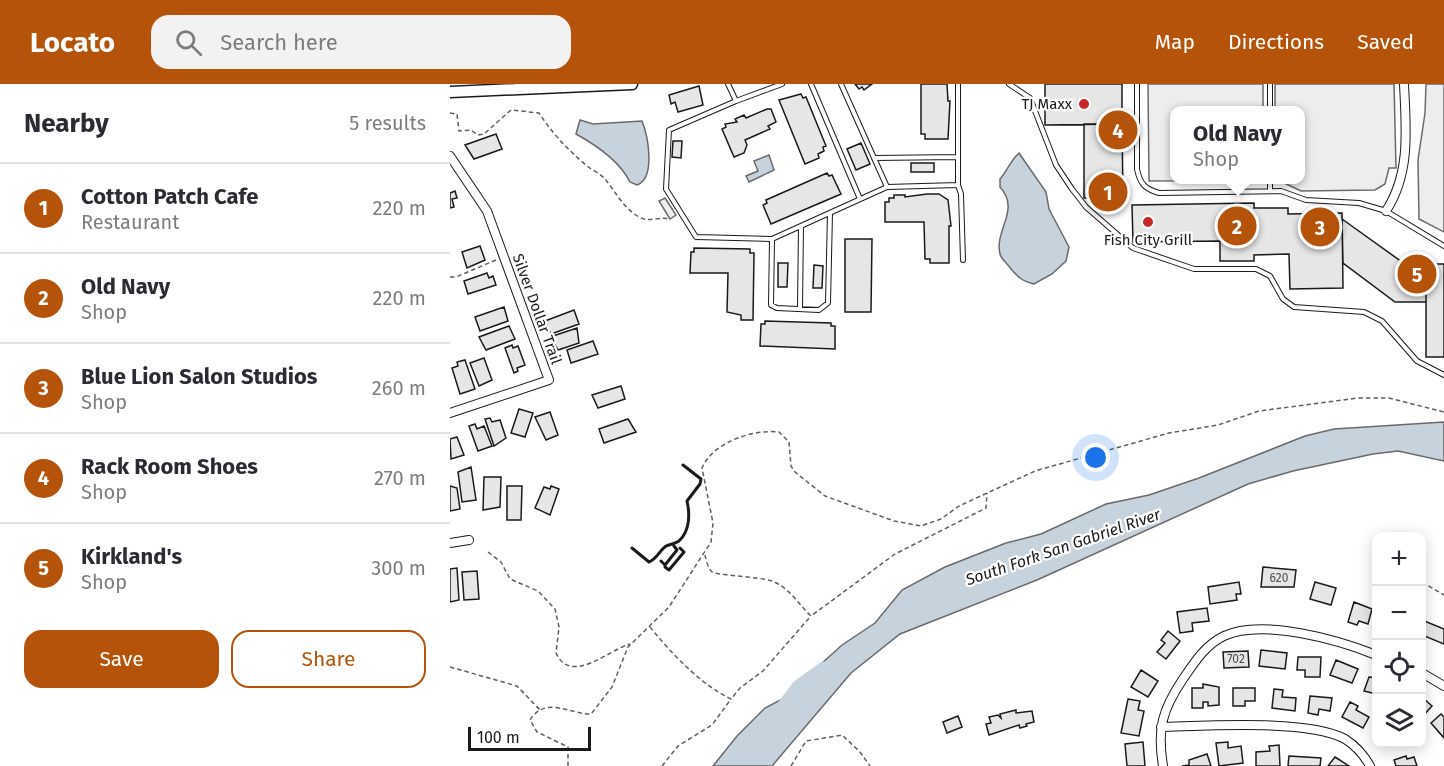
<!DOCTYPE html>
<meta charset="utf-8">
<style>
:root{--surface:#fff;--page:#f2f2f3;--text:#2b2b33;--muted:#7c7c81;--line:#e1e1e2;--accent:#b45309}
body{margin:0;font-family:"Fira Sans",sans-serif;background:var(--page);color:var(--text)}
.controls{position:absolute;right:18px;bottom:18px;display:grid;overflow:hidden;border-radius:12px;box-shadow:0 3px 15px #0003}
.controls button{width:54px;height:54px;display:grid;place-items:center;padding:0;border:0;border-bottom:2px solid var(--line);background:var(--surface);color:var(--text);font:30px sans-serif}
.scale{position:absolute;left:18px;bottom:15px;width:123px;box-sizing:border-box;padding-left:6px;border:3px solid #1a1a1a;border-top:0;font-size:16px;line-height:21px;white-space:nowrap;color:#1a1a1a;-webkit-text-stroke:4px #fff;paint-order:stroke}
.you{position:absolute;left:646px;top:374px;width:21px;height:21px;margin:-15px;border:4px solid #fff;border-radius:50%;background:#1a73e8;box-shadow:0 0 0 9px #1a73e833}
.badge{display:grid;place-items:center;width:39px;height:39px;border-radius:50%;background:var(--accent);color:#fff;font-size:20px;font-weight:700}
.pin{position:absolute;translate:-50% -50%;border:3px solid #fff;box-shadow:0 2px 6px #0006}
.popup{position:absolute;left:720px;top:22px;width:135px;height:78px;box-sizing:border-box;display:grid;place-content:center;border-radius:12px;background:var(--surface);filter:drop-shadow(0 2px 4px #0005);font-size:20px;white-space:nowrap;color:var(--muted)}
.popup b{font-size:22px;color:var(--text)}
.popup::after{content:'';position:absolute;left:50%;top:100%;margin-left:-12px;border:12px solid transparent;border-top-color:var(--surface)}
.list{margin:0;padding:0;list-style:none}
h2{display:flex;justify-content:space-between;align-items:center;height:78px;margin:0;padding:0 24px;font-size:26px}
h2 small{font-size:20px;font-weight:400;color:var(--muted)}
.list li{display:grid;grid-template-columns:39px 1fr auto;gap:18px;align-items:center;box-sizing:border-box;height:90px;padding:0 24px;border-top:2px solid var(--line)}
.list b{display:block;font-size:22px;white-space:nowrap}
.list p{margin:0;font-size:20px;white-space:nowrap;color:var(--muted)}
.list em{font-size:20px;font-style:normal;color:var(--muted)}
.actions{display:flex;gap:12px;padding:18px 24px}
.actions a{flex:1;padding:14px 0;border:2px solid var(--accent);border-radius:18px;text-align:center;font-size:21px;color:var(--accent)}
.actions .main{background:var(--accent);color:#fff}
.icon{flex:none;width:33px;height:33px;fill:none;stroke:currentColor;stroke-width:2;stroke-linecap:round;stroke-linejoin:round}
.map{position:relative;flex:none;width:994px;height:682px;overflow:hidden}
header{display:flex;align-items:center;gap:36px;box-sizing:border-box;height:84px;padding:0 30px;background:var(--accent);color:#fff}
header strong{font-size:28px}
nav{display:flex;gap:33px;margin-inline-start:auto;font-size:21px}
.search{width:420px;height:54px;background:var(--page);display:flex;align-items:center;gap:15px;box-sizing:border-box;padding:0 21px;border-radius:18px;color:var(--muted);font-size:22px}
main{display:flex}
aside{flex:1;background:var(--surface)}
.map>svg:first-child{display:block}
.parking{fill:#ededed;stroke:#6a6a6a;stroke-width:1.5}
.water{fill:#c6d2dc;stroke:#6a6a6a;stroke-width:1.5}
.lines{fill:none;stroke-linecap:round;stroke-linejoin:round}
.river{stroke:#c6d2dc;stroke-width:15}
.building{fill:#e6e6e6;stroke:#1a1a1a;stroke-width:1.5}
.lane-casing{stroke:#1a1a1a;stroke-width:6}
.street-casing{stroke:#1a1a1a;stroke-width:10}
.secondary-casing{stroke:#1a1a1a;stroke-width:13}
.path{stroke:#5f5f5f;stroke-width:1.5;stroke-dasharray:4.5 3;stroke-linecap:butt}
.lane{stroke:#fff;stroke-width:4}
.street{stroke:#fff;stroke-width:8}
.secondary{stroke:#fff;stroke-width:10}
.wall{stroke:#1a1a1a;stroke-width:3}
.poi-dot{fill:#c62828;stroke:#fff;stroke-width:2}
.labels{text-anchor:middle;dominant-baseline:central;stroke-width:4.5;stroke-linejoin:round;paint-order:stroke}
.number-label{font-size:12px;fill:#4d4d4d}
.poi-label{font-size:15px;fill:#1a1a1a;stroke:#fff;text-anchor:end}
.street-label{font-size:15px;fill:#1a1a1a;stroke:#fff}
.water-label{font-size:16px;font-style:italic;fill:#1a1a1a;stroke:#fff}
</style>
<header>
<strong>Locato</strong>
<div class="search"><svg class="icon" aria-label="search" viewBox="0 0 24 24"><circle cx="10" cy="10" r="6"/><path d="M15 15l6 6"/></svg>Search here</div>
<nav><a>Map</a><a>Directions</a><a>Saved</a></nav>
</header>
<main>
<aside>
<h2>Nearby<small>5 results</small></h2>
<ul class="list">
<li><span class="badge">1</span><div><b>Cotton Patch Cafe</b><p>Restaurant</p></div><em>220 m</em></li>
<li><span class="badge">2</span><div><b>Old Navy</b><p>Shop</p></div><em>220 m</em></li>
<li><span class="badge">3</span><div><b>Blue Lion Salon Studios</b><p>Shop</p></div><em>260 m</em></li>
<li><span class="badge">4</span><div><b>Rack Room Shoes</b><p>Shop</p></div><em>270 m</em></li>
<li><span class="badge">5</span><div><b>Kirkland's</b><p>Shop</p></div><em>300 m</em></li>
</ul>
<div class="actions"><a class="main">Save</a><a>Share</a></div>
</aside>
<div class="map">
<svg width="994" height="682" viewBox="0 0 994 682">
<rect width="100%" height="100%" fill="#fff"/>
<path class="parking" d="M698,0H813V26L724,27V96H814L699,97Z
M825,0H944L946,84H939L935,100L925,106L851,107L828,96H850V27L825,26Z
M976,0H994V148L969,135L968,76L975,29Z
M215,114L226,131L220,135L209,117Z"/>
<path class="water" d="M130,36L143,40L192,37C198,52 206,94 187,101L180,98C170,78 146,61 126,50Z
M569,69L596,108L599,125L619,163L616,177L602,190L584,200C572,197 569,194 561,185C558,180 551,175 550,170C544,146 571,126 550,103V95C558,86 560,77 569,69Z
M319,71L324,86L299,98L296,92L308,87L304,77Z
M994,338V377L948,367L923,370L843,387L798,400L587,496L450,550L401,589L322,682H263L287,652L315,624L353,604L370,581L392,561L425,539L452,506L495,483L556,459L591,450L656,420L699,411L749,394L855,352L884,345Z"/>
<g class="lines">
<path class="river" d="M333,624L349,603L374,585"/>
</g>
<path class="building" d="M405,0H422L414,6L412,3L409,5Z
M471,0H497L498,17H500L498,55H475V50H471Z
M595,0H672V40L595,41Z
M249,2L253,21L228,28L225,18L221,20L219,11Z
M351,10L353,14L356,13L376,62L373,63L374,67L368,70L369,74L355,80L329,16Z
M317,25H321L326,38L318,42L320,45L295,56L297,61L294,69L284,73L272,45L276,43L275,40L287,38L285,35L294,31L296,34Z
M634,40H672L673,114H634Z
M46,50L52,65L24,75L15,61Z
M223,57H232L231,74L222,73Z
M411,59L420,80L406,86L397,65Z
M461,79H484V88H461Z
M377,89L379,92L382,91L391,110L321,140L313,121L317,119L316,116Z
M5,107L7,114L2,115L4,123L0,124V109Z
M477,110H489L498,116L501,142H499V179H480V175H475L474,138H435V118H439V114H444V111H455V113Z
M804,119V124H838V130L892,129L893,204L840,205L839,170L804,171V177H770V157L683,158L682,121Z
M892,135L959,183H976V218H945L893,179Z
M395,155H422L421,228H395Z
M30,162L35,176L17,184L12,168Z
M244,164L300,165V169H304L303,236H291V231L277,228L278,189H240L241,168H244Z
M328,179H338L337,203H328Z
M976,180H994V273H976Z
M364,181L373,182L372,204H363Z
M37,189L39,194L43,192L46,201L18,210L14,197Z
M54,223L58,237L30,247L25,233Z
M124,226L129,240L101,250L95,237Z
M315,237L381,239V242H385V265L310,262L311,240H315Z
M59,242L65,255L36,266L29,253Z
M127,244L129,259L108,266L100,253Z
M143,257L148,270L121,279L117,266Z
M62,261L63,264L68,262L75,281L67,284L68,287L64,289L55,264Z
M34,274L42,296L29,302L20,279Z
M15,276L25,305L10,310L2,284L8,282L7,278Z
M171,302L175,315L148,324L142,311Z
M69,325L83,329L75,353L61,349Z
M100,328L108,351L96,356L85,333Z
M40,334L42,338L50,336L56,354L44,362L35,335Z
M178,335L186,348L154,359L149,345Z
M25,340L27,345L34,342L42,362L28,367L19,342Z
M7,353L14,371L1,375L0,355Z
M21,383L26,416L12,418L8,388Z
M34,393H51L50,423L33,426Z
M0,402L7,404L10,425L0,427Z
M57,402H72L71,436H57Z
M101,402L109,405L100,431L85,424L94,403L100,405Z
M813,483L846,486L844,503H811Z
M7,484L9,516L0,518V485Z
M27,487L29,515L14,516L12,488Z
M789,498L791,510H786L787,516L760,520L758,503Z
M865,498L886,504L881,521L860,515Z
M904,518L922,525L918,540L909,537L907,541L898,538Z
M757,524L759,537L742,539L743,547L730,549L727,528Z
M972,536L994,545V560L972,551Z
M718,547L730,557L716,575L707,568L715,559L711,556Z
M811,566L837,569L835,585L809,582Z
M798,567L799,583L774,584L773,568Z
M848,573H871L870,593H855V586H847Z
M886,576L908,585L902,599L880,591Z
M691,586L708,597L698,613L681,603Z
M919,593L926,594V610L914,607Z
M753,600L769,603V621L758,622V618H753V624H742V604H753Z
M783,604H805V617H795V622H783Z
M824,605L833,606L832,613L846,614L845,627L822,624Z
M860,612L882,614L880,627L869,625L868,631L858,629Z
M972,613L982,622L972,633Z
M678,615L690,617L688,626L694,627L689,652L671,649Z
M900,618L908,622L906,626L919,633L913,644L892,633Z
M566,626V629L582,627L584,638L576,640L577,642L570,644L569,641L539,651L536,640L541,639L539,633L548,631L551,634L550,630Z
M991,630L994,633V654L981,639Z
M508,632L512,643L497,649L493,638Z
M693,658L695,682H677L675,660Z
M778,658V664L791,662L793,679L769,682L766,659Z
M829,661L830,682H806V668L820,667L819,662Z
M757,670L761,682H732L739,681V676Z
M839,672L871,674L870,682H838Z
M956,672L957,675L964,673L967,682H946L944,676Z
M885,673L899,682H878Z"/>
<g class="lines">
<defs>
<path id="lane" d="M278,0L286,17L332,0
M361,0L410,115
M391,0L437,103
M559,0L580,14L606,81L622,105L636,123L683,164L744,185H806L820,192L833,215L844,223L914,228L932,237L967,277L994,291
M687,0V85C690,100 695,105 709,109L831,107L856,116L909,119L936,127L994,162
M286,17L219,46L216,105L246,153L322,155L437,103L508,101V0
M820,27V0
M424,74L508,73
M820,96V107
M508,101L511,110L513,176
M322,155L321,221L327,224L369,226L378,219L380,129
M350,225L351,142"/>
<path id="street" d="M0,72L37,127L99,296L0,329
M936,127C961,89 956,44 954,0
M0,459L19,456
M972,589L994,602
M711,643C756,642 857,635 895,655C906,662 914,671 920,682
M713,682C707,645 712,626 733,595C744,579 755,561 774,552C812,534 889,556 926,571"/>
<path id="secondary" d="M0,8L182,0"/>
</defs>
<use href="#lane" class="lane-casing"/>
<use href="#street" class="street-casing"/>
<use href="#secondary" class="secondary-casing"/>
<path class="path" d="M0,29L7,30L9,47L21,46L28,51L34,50L61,26L89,29C102,49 117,65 136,81C141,86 150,89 155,95C165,107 174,125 189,133C200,139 209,132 220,135
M0,193H6L46,176
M38,468L51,478L60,495L88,507L105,525L109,543L106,569C121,602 160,565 180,560
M255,471C256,476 258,484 262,488C265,491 311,493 322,497C340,504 348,520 361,532L445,470L536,424L537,409
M972,498L994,511
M200,543C222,570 250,600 281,615L290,604L313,587L360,533
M923,562L926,549
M0,583L67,602L90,626
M118,682V663L87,648L80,636C95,611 122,631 141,630L162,603L178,563L219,523L261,458L263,439L252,384C263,358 303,345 329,348L339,358L341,382L345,388L375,412L444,437L471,442L491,435L509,422L585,387L719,349L768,341L809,327L908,314H939L994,328
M212,682L228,662L262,641L281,615
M341,682L356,657L392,651L410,668L420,682"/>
<use href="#lane" class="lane"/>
<use href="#street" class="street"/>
<use href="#secondary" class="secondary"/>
<path class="wall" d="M182,464L199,478C207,475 209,467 216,462C220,460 225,460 229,457C240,447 240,430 237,417L250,400L251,395L233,381
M211,477L215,481L227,466L224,462
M215,483L219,486L234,468L230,464"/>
</g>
<g class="poi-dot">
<circle cx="634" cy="20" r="6"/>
<circle cx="698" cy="138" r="6"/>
</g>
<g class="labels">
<g class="number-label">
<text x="829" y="494">620</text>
<text x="786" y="575">702</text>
</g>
<g class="poi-label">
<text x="622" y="20">TJ Maxx</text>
<text x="698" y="156" text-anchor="middle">Fish City Grill</text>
</g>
<g class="street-label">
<text transform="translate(87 225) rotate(70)">Silver Dollar Trail</text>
</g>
<g class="water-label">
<text transform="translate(613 463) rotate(-19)">South Fork San Gabriel River</text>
</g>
</g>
</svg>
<div class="controls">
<button>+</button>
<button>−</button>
<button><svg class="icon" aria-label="locate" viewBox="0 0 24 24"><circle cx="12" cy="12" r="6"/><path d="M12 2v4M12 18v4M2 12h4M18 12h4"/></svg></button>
<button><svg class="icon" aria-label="layers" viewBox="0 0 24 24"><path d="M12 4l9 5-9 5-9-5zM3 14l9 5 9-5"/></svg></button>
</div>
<div class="scale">100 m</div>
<div class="you"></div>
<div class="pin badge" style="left:658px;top:108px">1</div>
<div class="pin badge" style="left:787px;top:142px">2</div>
<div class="popup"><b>Old Navy</b>Shop</div>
<div class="pin badge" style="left:870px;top:143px">3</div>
<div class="pin badge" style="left:668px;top:46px">4</div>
<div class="pin badge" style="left:967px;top:190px">5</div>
</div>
</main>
